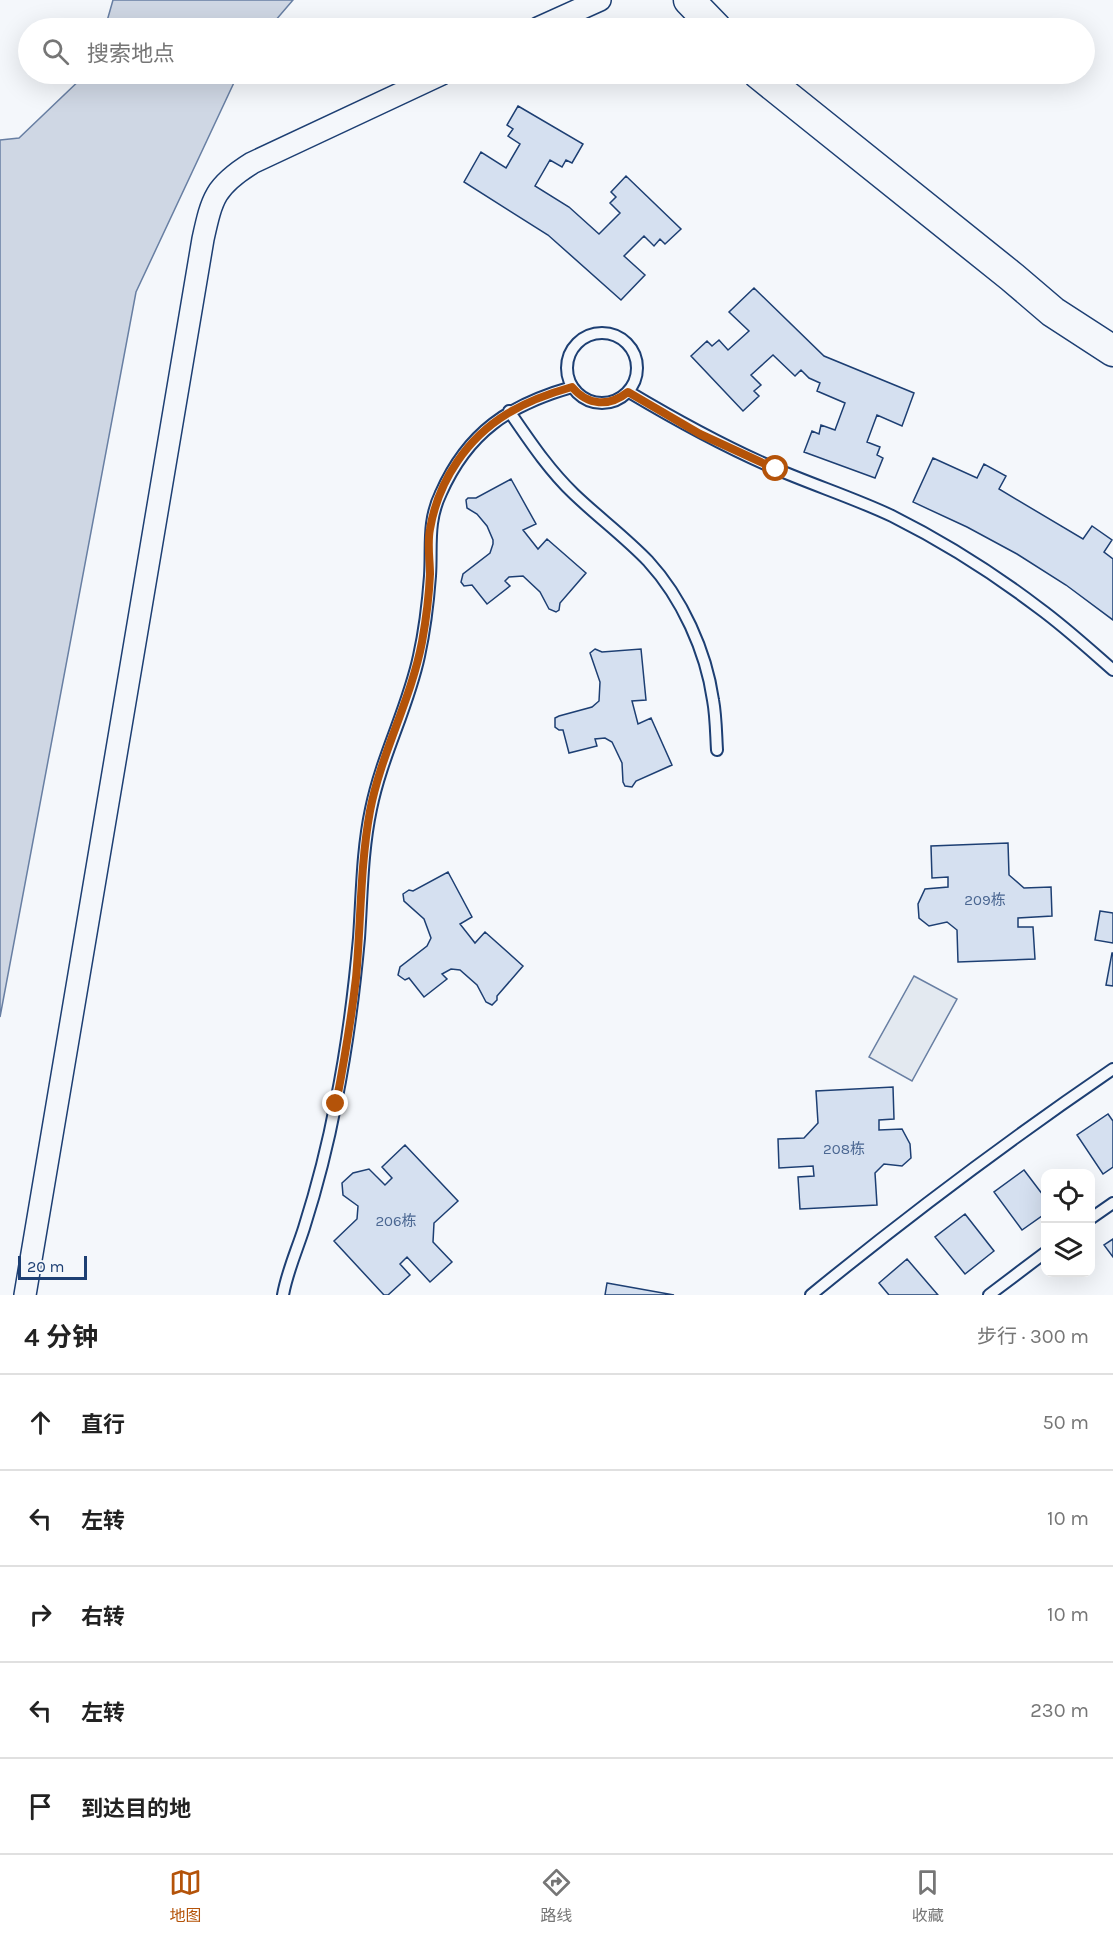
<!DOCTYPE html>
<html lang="zh">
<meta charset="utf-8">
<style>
:root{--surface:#fff;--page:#f6f6f6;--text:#222;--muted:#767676;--line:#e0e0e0;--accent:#b45309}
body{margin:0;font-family:Karla,"Noto Sans SC",sans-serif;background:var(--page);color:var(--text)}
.controls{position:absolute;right:18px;bottom:18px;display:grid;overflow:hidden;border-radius:12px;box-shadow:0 6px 24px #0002}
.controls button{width:54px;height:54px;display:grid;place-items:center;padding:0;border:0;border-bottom:2px solid var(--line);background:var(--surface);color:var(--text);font:30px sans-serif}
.scale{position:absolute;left:18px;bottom:15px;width:69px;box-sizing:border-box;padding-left:6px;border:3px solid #1d3f73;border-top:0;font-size:16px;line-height:21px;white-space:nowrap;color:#1d3f73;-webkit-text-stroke:4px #f4f7fb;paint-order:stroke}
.stop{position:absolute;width:18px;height:18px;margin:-14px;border:4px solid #b45309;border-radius:50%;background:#fff}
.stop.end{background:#b45309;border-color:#fff;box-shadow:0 2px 6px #0008}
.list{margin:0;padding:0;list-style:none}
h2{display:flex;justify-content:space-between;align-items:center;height:78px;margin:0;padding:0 24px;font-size:26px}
h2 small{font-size:20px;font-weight:400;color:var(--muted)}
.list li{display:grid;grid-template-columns:39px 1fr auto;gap:18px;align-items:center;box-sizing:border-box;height:96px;padding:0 24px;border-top:2px solid var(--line)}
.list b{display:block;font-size:22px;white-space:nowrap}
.list em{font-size:20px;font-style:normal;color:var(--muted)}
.icon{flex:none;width:33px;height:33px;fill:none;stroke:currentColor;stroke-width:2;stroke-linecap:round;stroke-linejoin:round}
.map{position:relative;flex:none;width:1113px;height:1295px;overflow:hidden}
.search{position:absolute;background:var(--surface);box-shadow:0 6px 24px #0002;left:18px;right:18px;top:18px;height:66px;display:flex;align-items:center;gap:15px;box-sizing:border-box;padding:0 21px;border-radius:33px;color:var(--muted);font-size:22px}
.sheet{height:558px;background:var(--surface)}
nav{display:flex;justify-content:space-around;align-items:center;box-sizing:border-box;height:84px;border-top:2px solid var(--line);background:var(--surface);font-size:16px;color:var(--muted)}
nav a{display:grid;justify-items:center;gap:3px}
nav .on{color:var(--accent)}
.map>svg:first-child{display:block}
.green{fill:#e3e9f0;stroke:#687fa3;stroke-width:1.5}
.water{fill:#cfd7e4;stroke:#687fa3;stroke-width:1.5}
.building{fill:#d5e0f0;stroke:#1d3f73;stroke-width:1.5}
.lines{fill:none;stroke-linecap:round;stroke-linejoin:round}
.lane-casing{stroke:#1d3f73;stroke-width:14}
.street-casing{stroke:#1d3f73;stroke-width:24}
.secondary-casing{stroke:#1d3f73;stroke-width:33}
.lane{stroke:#f4f7fb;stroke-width:10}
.street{stroke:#f4f7fb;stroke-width:21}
.secondary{stroke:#f4f7fb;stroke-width:30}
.route{stroke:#b45309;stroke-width:8}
.labels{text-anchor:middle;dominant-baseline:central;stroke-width:4.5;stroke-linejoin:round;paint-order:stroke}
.number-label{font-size:15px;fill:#4b6792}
</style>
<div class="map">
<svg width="1113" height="1295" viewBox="0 0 1113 1295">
<rect width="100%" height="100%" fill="#f4f7fb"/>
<path class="green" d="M914,976L957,999L912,1081L869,1057Z"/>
<path class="water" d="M113,0H293L269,28H105Z
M86,74H238L136,292L0,1017V140L19,138Z"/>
<path class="building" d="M518,106L583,144L572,163L566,160L562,167L550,160L535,186L569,207L599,234L620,213L610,203L616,197L611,192L626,176L681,229L665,244L660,239L654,246L644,236L624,256L645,275L621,300L548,235L464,182L481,152L506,168L520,144L508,136L513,129L507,125Z
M754,288L824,356L914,393L902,426L877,415L867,442L880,447L877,455L883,458L875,478L804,452L812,431L819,434L821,425L835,430L845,403L817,391L820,383L809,378L801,370L795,376L773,355L751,375L761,385L754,391L759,396L743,411L691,356L707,341L712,346L719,340L728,350L749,331L729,312Z
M933,458L977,478L984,464L1006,476L999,489L1083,539L1092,526L1112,540L1104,552L1113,559V620L1066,585L1017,554L967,527L913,502Z
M511,479L536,524L523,530L538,549L547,539L586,573L560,603L559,610L556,612L549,609L540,592L523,576L509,577L505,581L510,586L487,604L472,585L464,586L461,582L463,574L490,553L493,544V540L487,526L477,514L467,508L466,500L468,498H476Z
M595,649L602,652L641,649L646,700L632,701L638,724L651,718L672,765L636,781L632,787L625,786L623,782L622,763L612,742L605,738L595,739L597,746L569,753L563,730H559L555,727V718L559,716L592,707L599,701L600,682L590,653Z
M1008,843L1009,875L1024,888L1051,887L1052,916L1018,918V927H1033L1035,959L958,962L957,930L947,922L929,926L919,918L918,904L925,889L948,887V877L932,878L931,846Z
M448,872L472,917L460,924L475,943L485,932L523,966L497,996V1000L492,1005L486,1002L477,985L460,970L451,969L442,974L447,979L424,997L409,978L405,980L398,975L400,967L427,946L431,938L424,919L404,901L403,894L409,890L413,891Z
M1100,911L1113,913V943L1095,940Z
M1112,953H1113V986L1106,985Z
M893,1087L894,1119L879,1120V1130L902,1129L910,1144L911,1158L902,1166L884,1164L875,1173L877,1205L800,1209L798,1177L814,1176L813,1166L779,1168L778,1139L804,1138L818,1123L816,1091Z
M1108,1114L1113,1121V1167L1103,1174L1077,1135Z
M405,1145L458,1201L434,1223L433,1242L452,1262L430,1282L407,1257L400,1264L410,1275L388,1295H384L334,1241L357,1219L358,1206L343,1195L342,1183L353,1173L369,1169L385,1185L392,1178L382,1167Z
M1024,1170L1046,1199V1213L1022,1230L994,1192Z
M965,1214L994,1251L965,1274L935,1237Z
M1113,1239V1257L1104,1245Z
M907,1259L938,1295H889L879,1283Z
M607,1283L674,1295H605Z"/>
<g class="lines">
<defs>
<path id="lane" d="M567 368a35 35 0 1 1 70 0a35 35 0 1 1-70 0Z
M629,392C676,420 723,446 774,468C813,485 854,498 892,516C944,542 993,573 1039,608C1065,627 1089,649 1113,670
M509,411C529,440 548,469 574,494C598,517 625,537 648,561C682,598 706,651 713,700C716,716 716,734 717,750
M1090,1219L1113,1203
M283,1295C287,1272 297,1250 304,1228C317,1187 328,1144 336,1102C347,1048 354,993 359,938C362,895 362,851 371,809C382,755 408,708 419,656C425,629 428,603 430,576C432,546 427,522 441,493C468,432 509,405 572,387
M811,1295C909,1215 1009,1140 1113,1069
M989,1295L1046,1252"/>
<path id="street" d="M538,28L600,0
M25,1295L203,239C212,198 215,186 252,163L442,74"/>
<path id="secondary" d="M689,0L716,28
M759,74L1012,277L1053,312L1113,351"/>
</defs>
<use href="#lane" class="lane-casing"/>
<use href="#street" class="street-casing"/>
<use href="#secondary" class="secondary-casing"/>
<use href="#lane" class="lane"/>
<use href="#street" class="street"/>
<use href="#secondary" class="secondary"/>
</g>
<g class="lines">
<path class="route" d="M336,1104C344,1062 351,1021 356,978C361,923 360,866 370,811C381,753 411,700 422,642C426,620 429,597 430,574C430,560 427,544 430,529C434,506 444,481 457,462C485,420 525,400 572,387C588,406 609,407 628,392L700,434L776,469"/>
</g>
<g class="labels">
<g class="number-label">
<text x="985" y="900">209栋</text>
<text x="844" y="1149">208栋</text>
<text x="396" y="1221">206栋</text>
</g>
</g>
</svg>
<div class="controls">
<button><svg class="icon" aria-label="locate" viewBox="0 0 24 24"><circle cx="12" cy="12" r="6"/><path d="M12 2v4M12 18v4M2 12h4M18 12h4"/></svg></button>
<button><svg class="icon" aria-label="layers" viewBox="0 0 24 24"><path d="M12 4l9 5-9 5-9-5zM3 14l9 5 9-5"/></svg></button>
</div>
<div class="scale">20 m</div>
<div class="stop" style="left:776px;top:469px"></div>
<div class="stop end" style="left:336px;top:1104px"></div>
<div class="search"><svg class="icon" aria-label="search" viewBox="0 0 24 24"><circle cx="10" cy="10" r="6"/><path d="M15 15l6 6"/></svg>搜索地点</div>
</div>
<section class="sheet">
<h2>4 分钟<small>步行 · 300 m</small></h2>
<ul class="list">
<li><svg class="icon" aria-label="ahead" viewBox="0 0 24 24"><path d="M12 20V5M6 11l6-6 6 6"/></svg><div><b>直行</b></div><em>50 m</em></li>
<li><svg class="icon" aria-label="left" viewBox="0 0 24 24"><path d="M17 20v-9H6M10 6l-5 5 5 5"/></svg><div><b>左转</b></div><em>10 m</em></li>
<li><svg class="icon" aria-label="right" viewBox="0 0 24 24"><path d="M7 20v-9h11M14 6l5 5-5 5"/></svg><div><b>右转</b></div><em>10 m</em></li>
<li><svg class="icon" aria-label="left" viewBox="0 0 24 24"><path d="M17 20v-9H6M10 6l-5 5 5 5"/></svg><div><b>左转</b></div><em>230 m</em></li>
<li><svg class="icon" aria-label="arrive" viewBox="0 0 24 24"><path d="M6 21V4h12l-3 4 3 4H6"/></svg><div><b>到达目的地</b></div></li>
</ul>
</section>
<nav>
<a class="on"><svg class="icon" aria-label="map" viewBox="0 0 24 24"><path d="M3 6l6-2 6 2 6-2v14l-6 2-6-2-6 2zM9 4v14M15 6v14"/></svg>地图</a>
<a><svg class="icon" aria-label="directions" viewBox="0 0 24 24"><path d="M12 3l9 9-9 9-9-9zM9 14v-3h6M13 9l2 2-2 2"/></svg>路线</a>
<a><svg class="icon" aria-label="saved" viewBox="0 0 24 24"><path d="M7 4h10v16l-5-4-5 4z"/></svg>收藏</a>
</nav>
